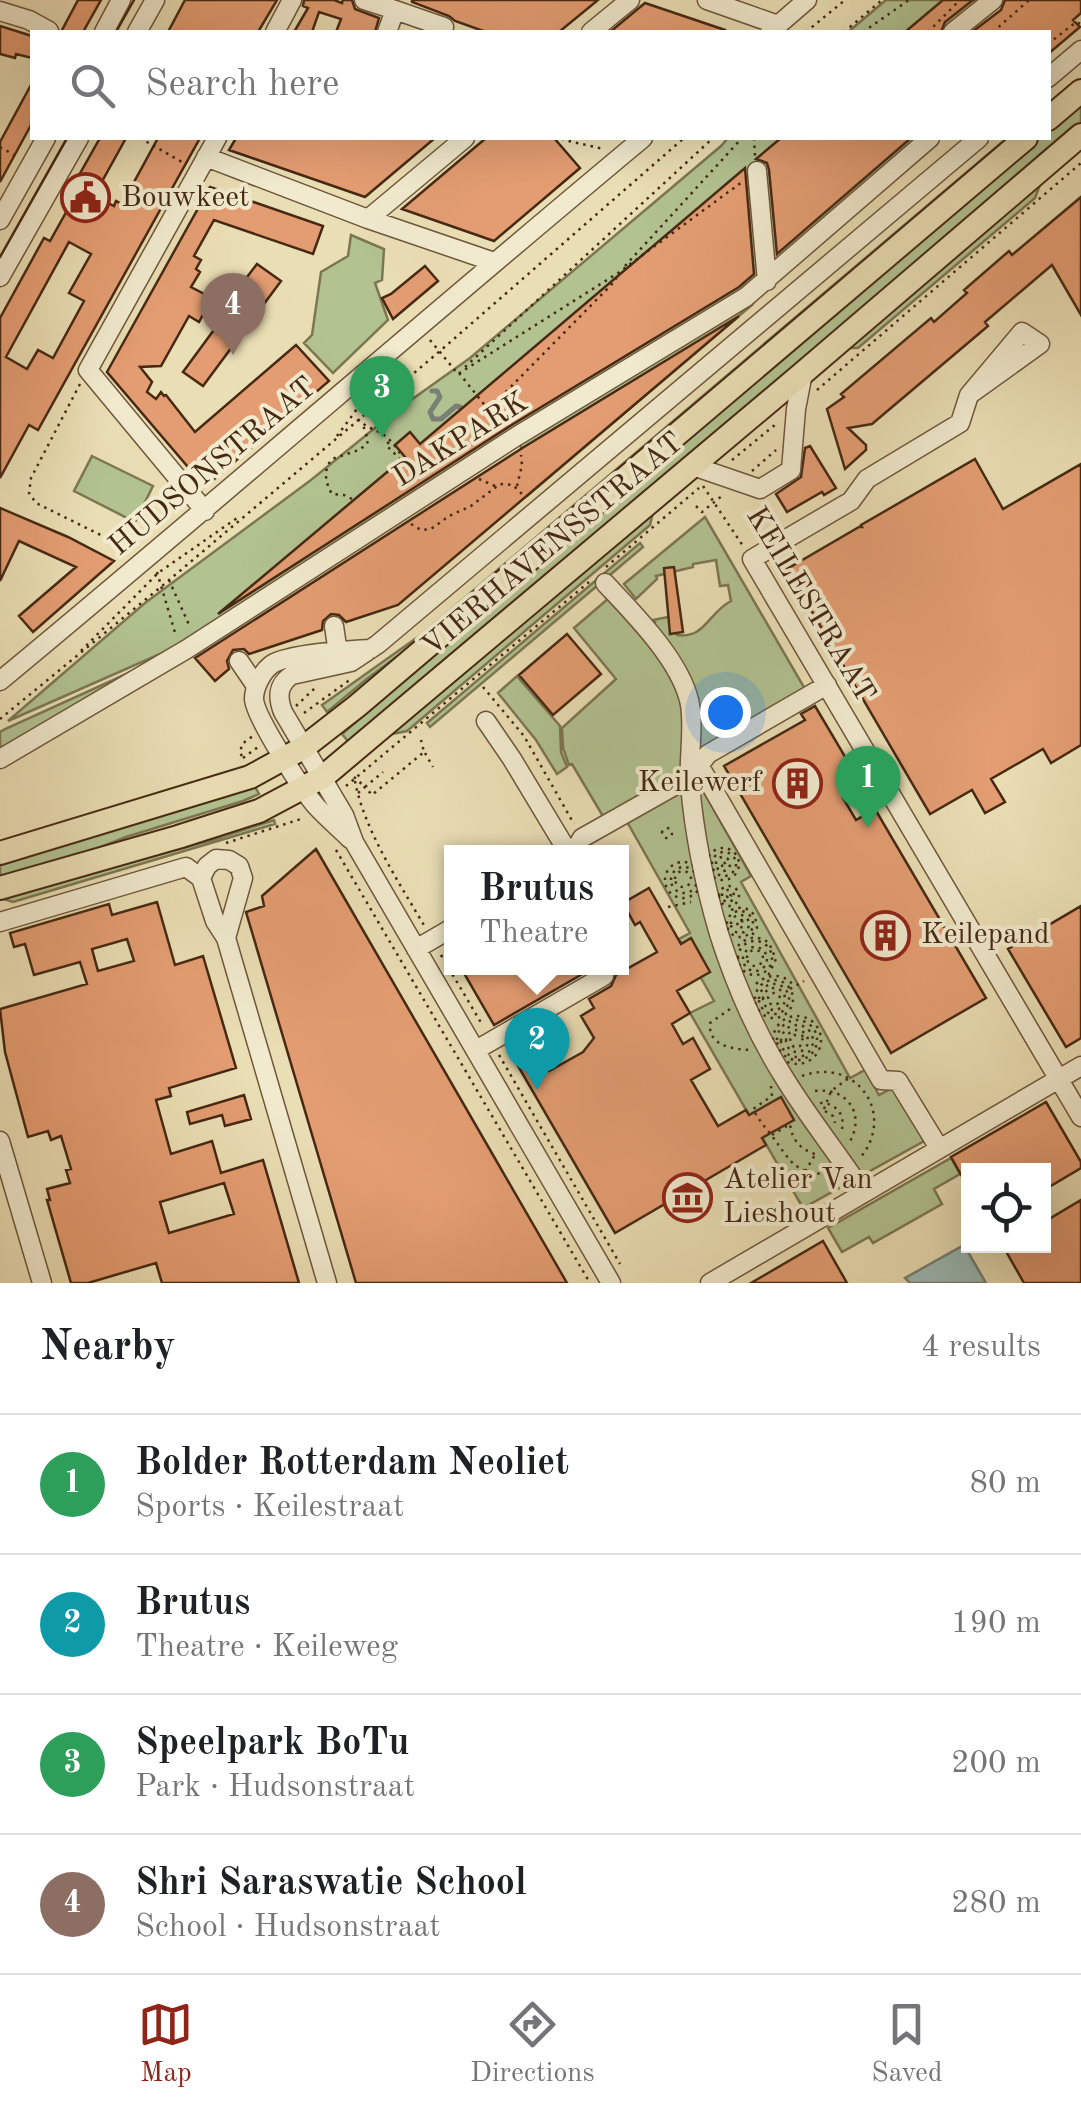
<!DOCTYPE html>
<meta charset="utf-8">
<style>
:root{--surface:#fff;--page:#f2f2f2;--text:#202124;--muted:#757577;--line:#e0e0e0;--accent:#8f2418}
body{margin:0;font-family:"Old Standard TT",serif;background:var(--page);color:var(--text)}
.controls{position:absolute;right:30px;bottom:30px;display:grid;overflow:hidden;border-radius:0px;box-shadow:0 10px 40px #0002}
.controls button{width:90px;height:90px;display:grid;place-items:center;padding:0;border:0;border-bottom:2px solid var(--line);background:var(--surface);color:var(--text);font:50px sans-serif}
.you{position:absolute;left:725px;top:712px;width:35px;height:35px;margin:-25px;border:8px solid #fff;border-radius:50%;background:#1a73e8;box-shadow:0 0 0 15px #1a73e833}
.badge{display:grid;place-items:center;width:65px;height:65px;border-radius:50%;background:var(--accent);color:#fff;font-size:32px;font-weight:700}
.pin{position:absolute;translate:-50% -82px;filter:drop-shadow(0 2px 5px #0008)}
.pin::after{content:'';position:absolute;top:52px;width:35px;height:30px;background:inherit;clip-path:polygon(0 0,100% 0,50% 100%)}
.popup{position:absolute;left:444px;top:845px;width:185px;height:130px;box-sizing:border-box;display:grid;place-content:center;border-radius:0px;background:var(--surface);filter:drop-shadow(0 2px 8px #0005);font-size:32px;white-space:nowrap;color:var(--muted)}
.popup b{font-size:38px;color:var(--text)}
.popup::after{content:'';position:absolute;left:50%;top:100%;margin-left:-20px;border:20px solid transparent;border-top-color:var(--surface)}
.list{margin:0;padding:0;list-style:none}
h2{display:flex;justify-content:space-between;align-items:center;height:130px;margin:0;padding:0 40px;font-size:42px}
h2 small{font-size:32px;font-weight:400;color:var(--muted)}
.list li{display:grid;grid-template-columns:65px 1fr auto;gap:30px;align-items:center;box-sizing:border-box;height:140px;padding:0 40px;border-top:2px solid var(--line)}
.list b{display:block;font-size:38px;white-space:nowrap}
.list p{margin:0;font-size:32px;white-space:nowrap;color:var(--muted)}
.list em{font-size:32px;font-style:normal;color:var(--muted)}
.icon{flex:none;width:55px;height:55px;fill:none;stroke:currentColor;stroke-width:2;stroke-linecap:round;stroke-linejoin:round}
.map{position:relative;flex:none;width:1081px;height:1283px;overflow:hidden}
.search{position:absolute;background:var(--surface);box-shadow:0 10px 40px #0002;left:30px;right:30px;top:30px;height:110px;display:flex;align-items:center;gap:25px;box-sizing:border-box;padding:0 35px;border-radius:0px;color:var(--muted);font-size:38px}
.sheet{height:690px;background:var(--surface)}
nav{display:flex;justify-content:space-around;align-items:center;box-sizing:border-box;height:140px;border-top:2px solid var(--line);background:var(--surface);font-size:28px;color:var(--muted)}
nav a{display:grid;justify-items:center;gap:5px}
nav .on{color:var(--accent)}
.map>svg:first-child{display:block}
.green{fill:#b2c291;stroke:#7c7652;stroke-width:2.5}
.water{fill:#9bbab6;stroke:#798075;stroke-width:2.5}
.lines{fill:none;stroke-linecap:round;stroke-linejoin:round}
.stream{stroke:#798075;stroke-width:5}
.building{fill:#e49d72;stroke:#462913;stroke-width:2.5;fill-rule:evenodd}
.minor-casing{stroke:#6f563b;stroke-width:21}
.major-casing{stroke:#462913;stroke-width:26}
.path{stroke:#462913;stroke-width:2.5;stroke-dasharray:2.5 5;stroke-linecap:butt}
.minor{stroke:#f1eace;stroke-width:18}
.major{stroke:#eadeb4;stroke-width:22}
.tram{stroke:#462913;stroke-width:2.5}
.labels{text-anchor:middle;dominant-baseline:central;stroke-width:8;stroke-linejoin:round;paint-order:stroke}
.poi-label{font-size:30px;fill:#462913;stroke:#f1eace;text-anchor:start}
.street-label{font-size:30px;fill:#462913;stroke:#f1eace}
</style>
<div class="map">
<svg width="1081" height="1283" viewBox="0 0 1081 1283">
<rect width="100%" height="100%" fill="#eadeb4"/>
<filter id="stains"><feTurbulence type="fractalNoise" baseFrequency=".002" numOctaves="4"/><feColorMatrix values="0 0 0 0 .2 0 0 0 0 .09 0 0 0 0 .02 0 0 0 .5 -.17"/></filter>
<radialGradient id="worn" r=".72"><stop offset=".6" stop-color="#630" stop-opacity="0"/><stop offset="1" stop-color="#630" stop-opacity=".3"/></radialGradient>
<path class="green" d="M886,0H979L943,32H848Z
M1081,99V126L351,745L342,734L1035,138H1048L1049,126Z
M728,138H927L763,276L429,487L176,647L8,721L145,603L311,480L397,410L470,358L721,146Z
M1007,138H1013L425,636L368,678L327,712L322,705L422,634Z
M1042,179L1035,198L858,348H843Z
M351,235L384,249L382,280L375,283L388,320L333,373L304,343L312,335L321,272L348,256Z
M753,304L528,495L520,440Z
M92,456L153,486L135,522L74,491Z
M654,508L650,525L407,731L387,735Z
M705,517L805,689L693,753L695,717L649,628L655,622L653,620L673,616L677,635C705,639 708,613 731,601L728,585L720,586L716,560L693,564V567L656,576L657,579L636,599L624,584Z
M640,543L643,547L430,727L427,723Z
M609,598L652,643L685,698L686,775L604,818L572,764L569,765L563,748L562,728L616,679L574,628Z
M177,651L0,758V732L5,729Z
M517,676L560,726L561,752L567,767L557,774L536,740L498,693Z
M697,780L751,876L741,882L850,1078L865,1070L879,1095L896,1086L926,1140L803,1208L690,1013L714,1001L679,939L690,933L626,820Z
M253,783L259,794L243,801L126,837L68,860L0,880V859Z
M274,820L275,824L13,902L0,898L212,840Z
M951,1158L960,1174L934,1189L942,1204L873,1243L869,1237L842,1252L828,1228Z"/>
<path class="water" d="M964,1245L986,1283H910L905,1278Z"/>
<g class="lines">
<path class="stream" d="M432,391H437L440,397L430,412L433,419H441L456,406L460,407"/>
</g>
<path class="building" d="M78,0H101L83,32H61Z
M185,0H277L258,32H168Z
M304,0H334L342,3L343,0H352L355,9L379,18L375,32H336L341,19L319,12L312,32H294L308,8L303,6Z
M412,0H598L559,32H486L455,21L449,16L412,2Z
M943,0H973L945,22L941,32H905Z
M1005,0H1081V13L1073,20L1080,27L1048,54V32H972L1001,10Z
M645,3L725,30V32H610Z
M0,26L32,36V58L16,54L15,58L0,54Z
M32,83L31,125L0,182V142Z
M100,138H126L94,196L114,206L116,201L122,204L158,138H200L38,430L29,425L0,478V318L44,238L50,241L84,180L78,177ZM69,242L91,254L69,293L84,301L53,358L38,350L27,369L6,357Z
M236,138H435L365,197L229,150Z
M486,138H554L580,168L494,241L402,209Z
M781,138H911L777,254L769,170L767,163L756,159Z
M745,168L754,274L739,287L510,426L218,614L405,457L395,445L410,432L420,444Z
M210,187L323,226L313,254L214,220L194,256L201,260L196,269L200,272L191,287L212,298L199,322L189,316L161,366L140,367L152,382L147,392L156,399L161,392L164,396L166,395L195,432L296,345L329,381L205,487L107,372Z
M1081,197V315L1052,265L985,322L988,326L872,424L848,428L866,445V450L845,469L827,409L844,397L841,394L931,318L934,322L967,293L964,290L1009,251L1012,255Z
M257,264L281,281L203,386L183,372L241,293L237,290Z
M425,266L438,281L393,319L382,298L391,294Z
M739,316L398,605L346,622L339,615L331,614L323,621L322,630L249,654L244,649L233,650L227,661L229,669L215,681L195,658L524,447Z
M810,446L836,488L824,495L822,492L787,512L776,494L801,477L805,448Z
M975,459L1003,509L1081,464V745L1051,763L1043,749L991,779L1005,802L985,813L972,790L930,814L787,569L859,527H862L861,525Z
M0,508L68,537L114,561L33,632L19,616L76,567L19,541L0,581Z
M674,567L683,632L670,634L664,568Z
M567,634L601,674L553,715L519,675Z
M815,706L863,787L843,798L856,820L875,809L986,998L891,1053L724,766L805,720L801,714Z
M316,849L493,1155L567,1283H356L246,912L264,906L262,896Z
M649,888L681,944L691,938L710,972L677,991L690,1013L672,1024L683,1044L693,1038L710,1069L691,1080L718,1126L746,1110L749,1115L781,1097L794,1120L762,1138L766,1145L615,1233L507,1047L528,1034L549,1071L583,1052L594,1038L581,1016L594,1008L589,999L611,986L616,975L657,952L640,922L635,925L623,903Z
M157,902L175,965L203,956L236,1068L169,1088L171,1096L156,1100L171,1154L212,1141L221,1173L263,1160L299,1283H162L156,1263L88,1283H71L47,1200H50L47,1189L70,1183L66,1170L71,1169L61,1136L51,1140L48,1131L28,1137L5,1052L0,1009L87,984L80,962L34,975L25,944L14,947L10,933L109,904L112,915ZM127,939L134,961L98,971L92,949ZM224,1183L234,1214L169,1233L160,1202Z
M1081,906V1038L1066,1047L1008,949Z
M461,968H590L591,969L494,1025Z
M244,1095L251,1119L225,1126L222,1115L190,1124L187,1112Z
M1046,1102L1081,1162V1168L1044,1190V1170H968V1187L951,1157Z
M1081,1200V1283H1024L1003,1246H1044V1222Z
M823,1241L847,1283H751Z"/>
<g class="lines">
<defs>
<path id="minor" d="M364,0L395,10
M707,0L778,25
M0,11L29,20L49,31
M104,32L121,0
M137,32L155,0
M275,32L292,0
M387,32L395,10L444,27L442,32
M591,32L630,0
M770,32L807,0
M953,32L993,0
M1048,78L1081,50
M206,157L368,219L494,262
M757,171L767,281
M368,219L465,138
M0,220L46,138
M0,277L79,138
M969,395L1022,332L1040,344L969,395L960,423L867,479L851,501L752,559L1081,1117
M693,466L760,489L791,470L796,409L803,373
M205,511L88,370L217,138
M605,583C634,614 679,659 689,700C695,722 688,759 690,784C694,833 705,886 719,934C735,984 757,1035 785,1079C809,1118 838,1154 863,1192
M334,626L339,660
M239,661L256,686
M0,681C216,502 428,317 643,138
M486,721L512,759L568,852
M0,759L187,649L517,436L746,297L930,138
M699,765L881,1080L898,1081L939,1148
M350,839C339,828 327,818 316,806C303,791 255,717 254,699C254,687 262,672 271,665C287,653 350,650 371,649
M574,852L582,838L690,777L708,754L827,685
M0,922L186,867L201,878
M226,938L243,878L239,866L229,860L216,859L207,866L201,878L215,921L226,938L327,1283
M416,949L452,928
M476,1050L604,976
M0,1141L42,1283
M611,1283L354,842L344,815L283,712C277,697 278,684 292,675L351,662L378,644L979,138
M710,1283L1081,1066"/>
<path id="major" d="M1048,119L1081,91
M0,853L250,777L303,748L357,706L1026,138
M0,888L178,837L259,811L323,777L803,373L1081,135"/>
</defs>
<use href="#minor" class="minor-casing"/>
<use href="#major" class="major-casing"/>
<path class="path" d="M806,32L845,0
M844,32L882,0
M863,32L909,0
M928,32L960,0
M993,32L1029,0
M1048,44L1076,22L1081,24
M140,138L182,162
M562,138L564,140L604,149
M754,138L755,156
M0,147L16,156
M625,266L742,138
M430,340L458,374L618,273L742,182
M465,367L713,138
M459,373L487,408
M80,384L31,478L29,493L36,503L129,549
M817,390L1081,163
M358,419C365,427 372,428 381,433C390,438 398,450 404,459L402,461L416,481
M501,425L488,410L615,281L617,276
M337,436L371,390
M389,442L386,445L402,461
M732,460L776,424
M752,471L776,450
M479,479L495,486
M517,486L522,465L521,455
M703,486L743,546
M352,499L344,495L332,494C325,482 323,470 332,459L359,450L367,444L368,440L363,425
M696,506L702,512L723,495
M411,524L421,530L431,529L449,516L471,506L500,484L513,485L522,494
M606,567L699,488
M157,572L176,636
M169,580L190,627
M81,651L158,573L237,518
M483,687L524,736L574,824
M296,706L316,687
M304,713L351,679
M0,719L162,586L440,351L684,138
M425,753L433,767
M242,756L240,753L242,744L253,736
M243,758L258,747
M354,777L365,787L383,772
M355,781C364,830 400,884 425,927
M346,786L589,582
M358,793L365,787L372,795L424,752L421,740
M662 833a5 5 0 1 1 10 0a5 5 0 1 1-10 0Z
M226,843L304,818
M707 864a16 16 0 1 1 32 0a16 16 0 1 1-32 0Z
M336,850L590,1283
M712 864a12 12 0 1 1 24 0a12 12 0 1 1-24 0Z
M716 864a7 7 0 1 1 14 0a7 7 0 1 1-14 0Z
M724,862L726,865L723,867L721,864Z
M665 880a18 18 0 1 1 36 0a18 18 0 1 1-36 0Z
M671 880a13 13 0 1 1 26 0a13 13 0 1 1-26 0Z
M675 879a8 8 0 1 1 16 0a8 8 0 1 1-16 0Z
M719 896a10 10 0 1 1 20 0a10 10 0 1 1-20 0Z
M722 896a6 6 0 1 1 12 0a6 6 0 1 1-12 0Z
M730,894L731,896L728,899L727,896Z
M668,907L691,902
M731,910C741,906 748,907 755,916L757,928L750,938
M727 924a13 13 0 1 1 26 0a13 13 0 1 1-26 0Z
M731 924a9 9 0 1 1 18 0a9 9 0 1 1-18 0Z
M742,920L743,927L738,928L737,921Z
M738 958a17 17 0 1 1 34 0a17 17 0 1 1-34 0Z
M738,946C747,936 759,935 769,943L776,959L768,976
M743 959a12 12 0 1 1 24 0a12 12 0 1 1-24 0Z
M747 958a8 8 0 1 1 16 0a8 8 0 1 1-16 0Z
M441,955L483,1026
M755 999a19 19 0 1 1 38 0a19 19 0 1 1-38 0Z
M756,984C768,973 784,973 794,986
M759 999a15 15 0 1 1 30 0a15 15 0 1 1-30 0Z
M763 999a11 11 0 1 1 22 0a11 11 0 1 1-22 0Z
M790,989L804,981
M768 999a6 6 0 1 1 12 0a6 6 0 1 1-12 0Z
M730,1009L710,1023C708,1046 732,1049 751,1050
M773 1040a24 24 0 1 1 48 0a24 24 0 1 1-48 0Z
M777 1040a20 20 0 1 1 40 0a20 20 0 1 1-40 0Z
M781 1041a16 16 0 1 1 32 0a16 16 0 1 1-32 0Z
M786 1041a11 11 0 1 1 22 0a11 11 0 1 1-22 0Z
M802,1038L803,1041L800,1046L794,1047L791,1044L790,1038L794,1035L804,1036
M499,1055L620,1264
M802,1076C856,1056 897,1114 860,1158
M771,1086L772,1096L753,1109C758,1119 765,1127 772,1136C790,1160 796,1177 831,1173
M815,1091C848,1087 866,1115 849,1143
M820,1103C836,1103 845,1114 842,1129
M824,1109L831,1091L849,1078
M825,1111L833,1116L835,1123
M772,1135L790,1124C792,1140 800,1149 815,1154
M770,1185L806,1170L816,1153"/>
<use href="#minor" class="minor"/>
<use href="#major" class="major"/>
<path class="tram" d="M116,32L134,0
M0,257L67,138"/>
</g>
<defs>
<symbol id="civic-ring" viewBox="-11 -11 22 22"><circle r="9.5" fill="#f1eace" stroke="#8f2418" stroke-width="1.5"/><path d="M-.6-6.5H3V-4.5H.6V-3L4-1V1h2V6H-6V1h2V-1L-.6-3ZM-1.2 2.5V6h2.4V2.5Z" fill="#8f2418"/></symbol>
<symbol id="building-ring" viewBox="-11 -11 22 22"><circle r="9.5" fill="#f1eace" stroke="#8f2418" stroke-width="1.5"/><path d="M-4-6H4V6H1V3H-1V6H-4ZM-2.5-4.3h1.7v1.8h-1.7ZM.8-4.3h1.7v1.8H.8ZM-2.5-1h1.7V.8h-1.7ZM.8-1h1.7V.8H.8Z" fill="#8f2418"/></symbol>
<symbol id="museum-ring" viewBox="-11 -11 22 22"><circle r="9.5" fill="#f1eace" stroke="#8f2418" stroke-width="1.5"/><path d="M0-6L6-3V-2H-6V-3ZM-5-1h2V3h-2ZM-1-1h2V3h-2ZM3-1h2V3H3ZM-6 4H6V6H-6Z" fill="#8f2418"/></symbol>
</defs>
<g fill-rule="evenodd">
<use href="#civic-ring" x="58" y="170" width="55" height="55"/>
<use href="#building-ring" x="770" y="756" width="55" height="55"/>
<use href="#building-ring" x="858" y="908" width="55" height="55"/>
<use href="#museum-ring" x="660" y="1170" width="55" height="55"/>
</g>
<g class="labels">
<g class="poi-label">
<text x="121" y="198">Bouwkeet</text>
<text x="762" y="783" text-anchor="end">Keilewerf</text>
<text x="921" y="935">Keilepand</text>
<text x="723" y="1180">Atelier Van<tspan x="723" dy="34">Lieshout</tspan></text>
</g>
<g class="street-label">
<text transform="translate(461 440) rotate(-32)">DAKPARK</text>
<text transform="translate(213 467) rotate(-40)">HUDSONSTRAAT</text>
<text transform="translate(553 545) rotate(-40)">VIERHAVENSSTRAAT</text>
<text transform="translate(810 605) rotate(59)">KEILESTRAAT</text>
</g>
</g>
<rect width="100%" height="100%" filter="url(#stains)"/>
<rect width="100%" height="100%" fill="url(#worn)"/>
</svg>
<div class="controls">
<button><svg class="icon" aria-label="locate" viewBox="0 0 24 24"><circle cx="12" cy="12" r="6"/><path d="M12 2v4M12 18v4M2 12h4M18 12h4"/></svg></button>
</div>
<div class="you"></div>
<div class="pin badge" style="left:868px;top:828px;background:#2e9e5b">1</div>
<div class="pin badge" style="left:537px;top:1090px;background:#0f9aa8">2</div>
<div class="popup"><b>Brutus</b>Theatre</div>
<div class="pin badge" style="left:382px;top:438px;background:#2e9e5b">3</div>
<div class="pin badge" style="left:233px;top:355px;background:#8d6e63">4</div>
<div class="search"><svg class="icon" aria-label="search" viewBox="0 0 24 24"><circle cx="10" cy="10" r="6"/><path d="M15 15l6 6"/></svg>Search here</div>
</div>
<section class="sheet">
<h2>Nearby<small>4 results</small></h2>
<ul class="list">
<li><span class="badge" style="background:#2e9e5b">1</span><div><b>Bolder Rotterdam Neoliet</b><p>Sports · Keilestraat</p></div><em>80 m</em></li>
<li><span class="badge" style="background:#0f9aa8">2</span><div><b>Brutus</b><p>Theatre · Keileweg</p></div><em>190 m</em></li>
<li><span class="badge" style="background:#2e9e5b">3</span><div><b>Speelpark BoTu</b><p>Park · Hudsonstraat</p></div><em>200 m</em></li>
<li><span class="badge" style="background:#8d6e63">4</span><div><b>Shri Saraswatie School</b><p>School · Hudsonstraat</p></div><em>280 m</em></li>
</ul>
</section>
<nav>
<a class="on"><svg class="icon" aria-label="map" viewBox="0 0 24 24"><path d="M3 6l6-2 6 2 6-2v14l-6 2-6-2-6 2zM9 4v14M15 6v14"/></svg>Map</a>
<a><svg class="icon" aria-label="directions" viewBox="0 0 24 24"><path d="M12 3l9 9-9 9-9-9zM9 14v-3h6M13 9l2 2-2 2"/></svg>Directions</a>
<a><svg class="icon" aria-label="saved" viewBox="0 0 24 24"><path d="M7 4h10v16l-5-4-5 4z"/></svg>Saved</a>
</nav>
